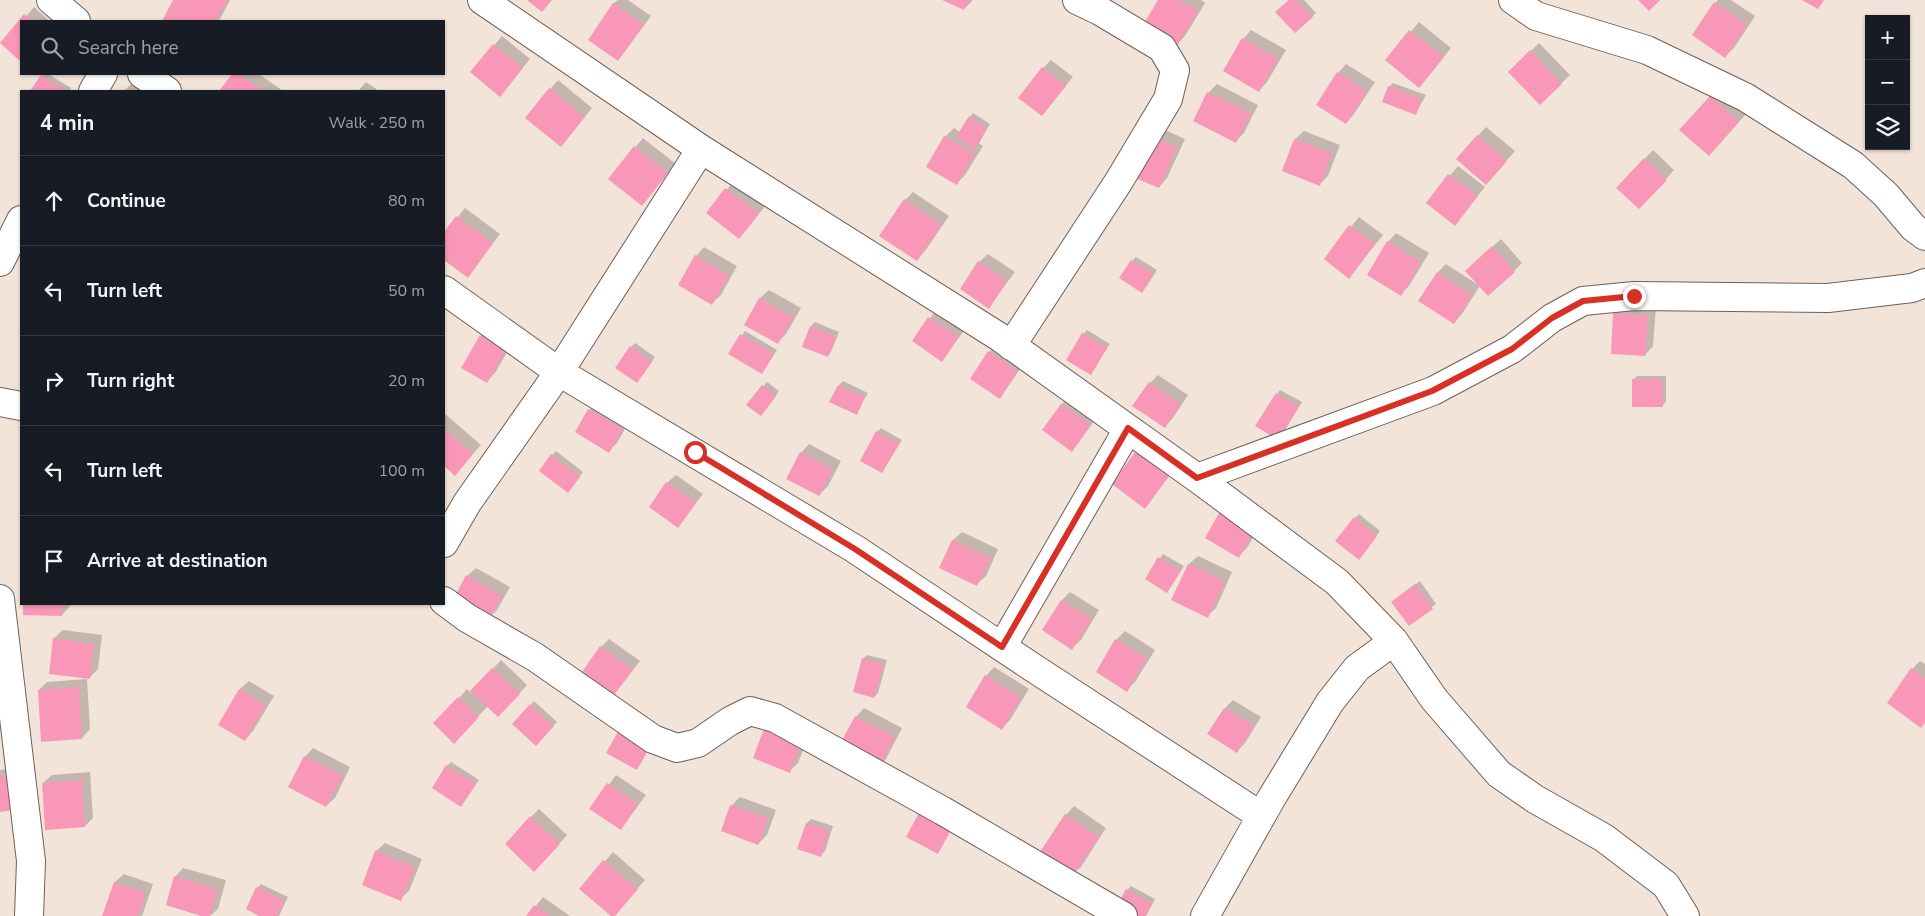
<!DOCTYPE html>
<meta charset="utf-8">
<style>
:root{--surface:#171b24;--page:#242831;--text:#f1f3f6;--muted:#9ea1a6;--line:#363941}
body{margin:0;font-family:"Nunito Sans",sans-serif;background:var(--page);color:var(--text)}
.controls{position:absolute;right:15px;top:15px;display:grid;overflow:hidden;border-radius:0px;box-shadow:0 1px 4px #0004}
.controls button{width:45px;height:45px;display:grid;place-items:center;padding:0;border:0;border-bottom:1px solid var(--line);background:var(--surface);color:var(--text);font:25px sans-serif}
.stop{position:absolute;width:15px;height:15px;margin:-11px;border:4px solid #d93025;border-radius:50%;background:#fff}
.stop.end{background:#d93025;border-color:#fff;box-shadow:0 1px 5px #0008}
.list{margin:0;padding:0;list-style:none}
h2{display:flex;justify-content:space-between;align-items:center;height:65px;margin:0;padding:0 20px;font-size:21px}
h2 small{font-size:16px;font-weight:400;color:var(--muted)}
.list li{display:grid;grid-template-columns:32px 1fr auto;gap:15px;align-items:center;box-sizing:border-box;height:90px;padding:0 20px;border-top:1px solid var(--line)}
.list b{display:block;font-size:19px;white-space:nowrap}
.list em{font-size:16px;font-style:normal;color:var(--muted)}
.icon{flex:none;width:28px;height:28px;fill:none;stroke:currentColor;stroke-width:2;stroke-linecap:round;stroke-linejoin:round}
.map{position:relative;flex:none;width:1925px;height:916px;overflow:hidden}
.search{position:absolute;background:var(--surface);box-shadow:0 1px 4px #0004;left:20px;top:20px;width:425px;height:55px;display:flex;align-items:center;gap:12px;box-sizing:border-box;padding:0 18px;border-radius:0px;color:var(--muted);font-size:19px}
.panel{position:absolute;background:var(--surface);box-shadow:0 1px 4px #0004;left:20px;top:90px;width:425px;height:515px;border-radius:0px}
.map>svg:first-child{display:block}
.shadow{fill:#0003}
.building{fill:#f897b8}
.lines{fill:none;stroke-linecap:round;stroke-linejoin:round}
.street-casing{stroke:#6d6057;stroke-width:30}
.street{stroke:#fff;stroke-width:28}
.route{stroke:#d93025;stroke-width:6}
</style>
<div class="map">
<svg width="1925" height="916" viewBox="0 0 1925 916">
<rect width="100%" height="100%" fill="#f3e4da"/>
<path class="shadow" d="M174,0H230L219,21H163Z
M618,0H628L651,16L618,60L613,4Z
M945,0H973L964,9Z
M1159,0H1201L1205,3L1185,36L1177,44Z
M1290,0H1304L1316,13L1295,32Z
M1718,0H1731L1755,16L1734,48L1725,56L1715,3Z
M34,7L50,21H21V60L2,44Z
M1419,22L1451,48L1427,78L1387,60Z
M1251,30L1286,50L1267,82L1259,91L1243,39Z
M502,36L530,59L500,95L472,72Z
M1539,43L1570,75L1540,104L1509,72Z
M1051,60L1073,77L1041,115L1043,68Z
M1346,64L1375,82L1354,114L1346,123L1338,73Z
M44,74H48L71,88L69,91H32Z
M233,74H259L283,91H220Z
M558,80L592,108L561,145L550,89Z
M133,82L147,91H124Z
M366,82L379,91H358Z
M1393,83L1426,95L1416,113L1389,87Z
M1217,84L1258,105L1244,133L1236,141L1208,93Z
M1719,88L1747,113L1709,155L1711,97Z
M973,113L990,124L979,143L983,146L965,175L956,184L927,166L945,137L954,128L960,132Z
M1486,127L1515,151L1494,175L1457,159Z
M1163,129L1185,139L1167,178L1159,187L1137,177Z
M1304,131L1340,145L1328,176L1320,184L1284,170L1295,139Z
M643,138L676,164L642,204L609,179Z
M1653,150L1674,170L1648,199L1618,187Z
M1458,166L1485,187L1455,224L1427,203Z
M735,180L766,205L739,238L707,213Z
M913,192L949,216L925,251L917,260L905,200Z
M465,208L500,234L468,276L444,258V234Z
M1359,217L1383,235L1349,277L1325,259Z
M1396,233L1429,253L1409,286L1401,294L1388,242Z
M1501,239L1522,263L1514,271L1480,286L1462,314L1454,323L1437,273L1446,264L1477,284L1475,263Z
M704,247L737,266L721,295L712,303L696,256Z
M988,254L1015,272L988,308L979,262Z
M1136,257L1157,270L1146,287L1132,261Z
M769,290L801,308L786,334L778,342L746,324L760,298Z
M1623,306L1656,307L1653,346L1645,355L1614,314Z
M937,309L966,328L942,360L913,341Z
M815,322L839,332L831,352L827,356L804,346L811,326Z
M489,328L513,342L495,373L487,381L481,336Z
M1087,330L1110,344L1090,374L1083,334Z
M745,331L777,350L762,373L730,354Z
M635,343L655,357L641,377L631,347Z
M998,344L1025,362L1000,397L989,352Z
M1158,375L1188,395L1173,418L1165,426L1150,383Z
M1637,376H1666V402L1662,406L1633,380Z
M843,381L868,393L856,413L839,385Z
M767,382L779,391L765,411L748,405Z
M1280,390L1302,402L1282,435L1277,394Z
M1070,396L1098,416L1072,450L1061,405Z
M598,401L630,420L617,443L609,451L589,410Z
M444,413L481,445L455,474L444,465Z
M881,428L902,440L882,472L877,432Z
M809,444L841,461L828,486L819,495L801,453Z
M1144,444L1176,467L1145,507L1136,453Z
M556,451L583,472L572,487L552,455Z
M676,475L703,494L678,526L667,483Z
M1229,506L1260,525L1247,548L1239,556L1220,514Z
M1359,514L1380,531L1363,554L1355,518Z
M962,532L998,549L986,576L977,584L941,567L953,540Z
M1163,554L1184,566L1167,591L1146,579Z
M1198,556L1232,572L1216,608L1207,616L1173,600L1189,564Z
M476,568L510,587L497,610L488,619L467,576Z
M1420,581L1436,604L1409,624L1393,602Z
M1070,592L1099,610L1081,640L1072,648L1044,630L1062,600Z
M25,604H71L70,606L62,615L24,614Z
M63,630L102,635L98,669L89,678L54,638Z
M1125,631L1155,650L1135,682L1127,690L1116,640Z
M609,639L640,661L614,694L601,647Z
M867,655L887,660L878,693L874,697L863,659Z
M501,660L527,685L507,707L488,706L454,742L459,698L467,689L471,693Z
M1920,661L1925,664V723L1912,669Z
M994,667L1029,689L1010,720L1002,728L986,676Z
M87,679L90,729L82,738L39,690L47,682Z
M249,681L274,696L253,731L245,740L220,725L240,689Z
M1233,700L1261,717L1245,743L1236,752L1225,708Z
M534,701L557,722L536,744L531,705Z
M864,708L902,728L886,759L878,768L856,717Z
M810,732L798,763L790,771L755,757Z
M313,748L350,767L335,798L326,806L305,757Z
M451,762L479,780L461,806L447,766Z
M14,768L12,809L0,811V770Z
M90,772L93,818L85,826L43,783L52,775Z
M616,775L646,795L621,829L591,809Z
M740,797L776,810L767,835L758,844L731,806Z
M1074,806L1106,828L1081,867L1072,875L1066,815Z
M539,809L567,835L543,862L531,817Z
M811,819L833,826L825,851L821,855L807,823Z
M385,843L422,859L409,891L400,899L363,884L376,851Z
M613,852L645,880L614,916L581,889Z
M183,868L226,880L218,909L210,916H206L175,877Z
M124,874L153,884L142,916H104L115,882Z
M261,884L288,897L279,916H262L257,888Z
M1131,886L1155,899L1146,916H1133L1127,890Z
M543,897L570,916H528Z"/>
<path class="building" d="M173,0H227L216,21H162Z
M527,0H552L542,12Z
M942,0H969L964,10Z
M1158,0H1179L1198,11L1177,46L1143,25Z
M1289,0H1296L1313,17L1295,33L1275,12Z
M1638,0H1660L1649,11Z
M1802,0H1824L1818,9Z
M1714,2L1747,25L1725,58L1692,35Z
M613,3L644,25L618,61L588,40Z
M24,14L32,21H21V62L0,43Z
M1409,30L1444,57L1419,88L1385,60Z
M1242,38L1278,59L1259,92L1223,71Z
M493,44L523,68L500,97L470,72Z
M1530,50L1562,84L1540,105L1508,72Z
M1042,67L1066,86L1042,116L1018,98Z
M1337,72L1367,91L1346,124L1316,105Z
M232,74H239L263,91H219Z
M41,75L66,91H30Z
M1388,86L1422,99L1416,115L1382,102Z
M549,88L585,117L561,147L525,118Z
M1207,92L1251,113L1236,143L1193,121Z
M1710,96L1739,122L1709,156L1679,130Z
M969,116L987,128L975,149L956,137Z
M1477,135L1507,161L1486,185L1456,159Z
M944,136L975,154L957,185L926,167Z
M1154,137L1177,147L1159,188L1135,178Z
M1294,139L1332,153L1320,186L1282,171Z
M634,146L668,173L642,206L608,179Z
M1644,158L1667,180L1639,209L1616,188Z
M1448,174L1478,196L1455,226L1426,203Z
M725,188L759,214L739,239L706,213Z
M904,199L941,225L917,261L879,236Z
M456,216L493,243L468,278L444,260V232Z
M1349,225L1375,244L1349,279L1324,259Z
M1387,241L1421,262L1401,296L1367,275Z
M1492,246L1515,272L1488,296L1465,271Z
M695,255L729,275L712,305L678,285Z
M1131,260L1154,274L1142,293L1119,278Z
M978,261L1007,281L989,309L960,289Z
M1437,272L1472,295L1454,324L1418,301Z
M759,298L793,317L778,344L744,325Z
M1613,313L1648,316L1645,356L1611,354Z
M928,317L959,337L942,362L912,341Z
M810,326L836,336L828,357L802,347Z
M1082,333L1107,348L1091,375L1066,360Z
M740,334L774,354L762,374L728,354Z
M480,335L506,351L487,383L461,368Z
M630,346L652,362L637,383L615,368Z
M988,351L1018,371L1000,399L970,379Z
M1632,379H1662L1663,407H1632Z
M1149,382L1181,404L1165,428L1132,406Z
M762,385L776,396L761,416L746,405Z
M838,385L865,397L857,415L829,402Z
M1276,393L1299,406L1278,440L1255,426Z
M1061,404L1091,425L1072,452L1042,430Z
M588,409L623,429L609,453L575,432Z
M444,429L473,454L455,476L444,466Z
M876,431L899,444L882,473L860,461Z
M800,452L833,470L819,496L786,479Z
M1135,452L1169,476L1145,509L1112,484Z
M551,454L580,477L568,493L539,471Z
M666,482L696,503L678,528L649,507Z
M1219,513L1253,533L1239,558L1205,538Z
M1354,517L1377,536L1359,560L1335,541Z
M952,540L991,558L977,586L939,568Z
M1158,557L1181,571L1167,593L1145,579Z
M1188,564L1225,581L1208,618L1171,600Z
M466,575L502,596L488,620L453,600Z
M1415,584L1433,609L1409,626L1391,602Z
M1061,600L1092,619L1072,650L1042,630Z
M23,604H63L62,616L23,615Z
M53,638L94,644L90,679L49,674Z
M1115,639L1147,658L1127,692L1096,672Z
M600,646L633,670L614,695L582,672Z
M862,658L884,664L874,698L853,692Z
M492,668L520,694L498,717L470,691Z
M1911,668L1925,678V723L1921,728L1887,703Z
M985,675L1021,698L1002,730L966,707Z
M79,687L82,739L41,742L38,690Z
M239,689L266,705L245,741L218,725Z
M458,697L479,717L454,744L433,723Z
M530,704L554,726L536,746L512,724Z
M1224,708L1254,726L1237,753L1207,734Z
M855,716L895,737L878,769L838,748Z
M765,726L802,741L790,773L753,758Z
M619,730L650,747L637,770L606,753Z
M304,756L343,776L326,807L288,787Z
M446,765L476,784L461,807L432,788Z
M6,775L12,810L0,812V777Z
M82,780L85,827L45,830L42,783Z
M607,783L638,804L621,830L589,809Z
M730,805L768,818L758,845L721,831Z
M920,811L952,828L938,854L906,837Z
M1065,814L1099,837L1072,877L1038,855Z
M530,816L560,844L534,872L505,844Z
M806,823L829,830L821,857L797,849Z
M375,851L415,867L401,901L362,885Z
M603,860L638,889L615,916H611L579,889Z
M174,876L218,889L210,916H201L166,905Z
M114,882L146,893L138,916H102Z
M256,887L285,901L277,916H259L246,909Z
M1126,889L1152,903L1145,916H1130L1116,908Z
M534,905L550,916H526Z"/>
<g class="lines">
<defs>
<path id="street" d="M51,0L76,21
M482,0L701,149L1001,338L1197,478L1337,582L1394,641L1434,699L1499,774L1535,799L1604,838L1666,885L1685,916
M1513,0L1536,16L1647,50L1745,97L1853,165L1886,195L1913,227L1925,236
M142,74L167,91
M93,91L103,74
M0,262L21,220
M444,290L559,372L855,549L1032,667L1261,816
M1011,346L1119,181L1168,99L1175,70L1162,48L1100,11L1077,0
M0,402L21,406
M1197,478L1433,391L1512,349L1552,318L1583,301L1634,296L1828,298L1912,288L1925,283
M444,543L467,503L559,372L701,149
M0,599L31,861L29,916
M444,601L467,618L535,657L653,739L677,748L698,743L730,721L750,711L775,718L943,811L1123,916
M1002,647L1128,429
M1205,916L1271,799L1330,702L1357,668L1394,641"/>
</defs>
<use href="#street" class="street-casing"/>
<use href="#street" class="street"/>
</g>
<g class="lines">
<path class="route" d="M695,452L855,549L1002,647L1128,428L1197,478L1432,391L1512,349L1552,318L1583,301L1634,296"/>
</g>
</svg>
<div class="controls">
<button>+</button>
<button>−</button>
<button><svg class="icon" aria-label="layers" viewBox="0 0 24 24"><path d="M12 4l9 5-9 5-9-5zM3 14l9 5 9-5"/></svg></button>
</div>
<div class="stop" style="left:695px;top:452px"></div>
<div class="stop end" style="left:1634px;top:296px"></div>
<div class="search"><svg class="icon" aria-label="search" viewBox="0 0 24 24"><circle cx="10" cy="10" r="6"/><path d="M15 15l6 6"/></svg>Search here</div>
<section class="panel">
<h2>4 min<small>Walk · 250 m</small></h2>
<ul class="list">
<li><svg class="icon" aria-label="ahead" viewBox="0 0 24 24"><path d="M12 20V5M6 11l6-6 6 6"/></svg><div><b>Continue</b></div><em>80 m</em></li>
<li><svg class="icon" aria-label="left" viewBox="0 0 24 24"><path d="M17 20v-9H6M10 6l-5 5 5 5"/></svg><div><b>Turn left</b></div><em>50 m</em></li>
<li><svg class="icon" aria-label="right" viewBox="0 0 24 24"><path d="M7 20v-9h11M14 6l5 5-5 5"/></svg><div><b>Turn right</b></div><em>20 m</em></li>
<li><svg class="icon" aria-label="left" viewBox="0 0 24 24"><path d="M17 20v-9H6M10 6l-5 5 5 5"/></svg><div><b>Turn left</b></div><em>100 m</em></li>
<li><svg class="icon" aria-label="arrive" viewBox="0 0 24 24"><path d="M6 21V4h12l-3 4 3 4H6"/></svg><div><b>Arrive at destination</b></div></li>
</ul>
</section>
</div>
